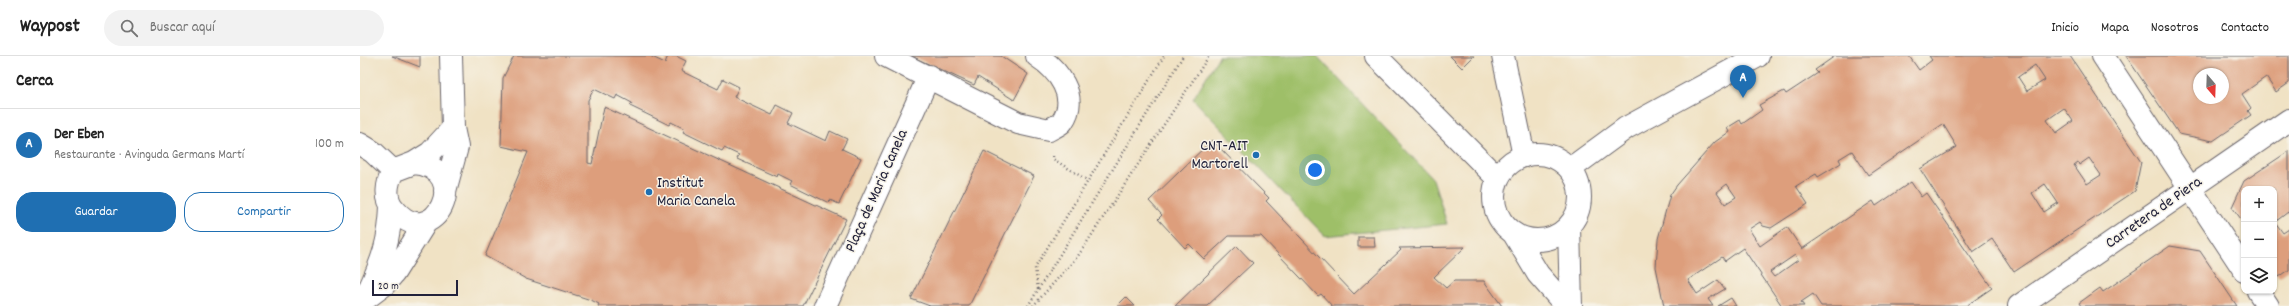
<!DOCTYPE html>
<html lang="es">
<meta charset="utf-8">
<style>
:root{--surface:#fff;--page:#f2f2f2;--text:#222;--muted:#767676;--line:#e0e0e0;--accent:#1f6fb2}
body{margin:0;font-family:Dekko,sans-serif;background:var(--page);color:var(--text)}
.controls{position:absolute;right:12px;bottom:12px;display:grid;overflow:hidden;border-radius:8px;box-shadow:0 1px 3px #0004}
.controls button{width:36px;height:36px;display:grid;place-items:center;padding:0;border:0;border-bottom:1px solid var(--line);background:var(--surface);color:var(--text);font:20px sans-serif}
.compass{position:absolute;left:1833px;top:12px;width:36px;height:36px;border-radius:50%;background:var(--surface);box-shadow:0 1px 3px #0004;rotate:161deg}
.scale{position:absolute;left:12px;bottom:10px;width:86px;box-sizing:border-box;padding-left:4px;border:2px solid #22223b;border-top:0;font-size:11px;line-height:14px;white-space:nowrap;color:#22223b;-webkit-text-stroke:3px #f7f3e8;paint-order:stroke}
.you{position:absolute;left:955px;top:114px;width:14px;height:14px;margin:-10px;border:3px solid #fff;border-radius:50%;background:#1a73e8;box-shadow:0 0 0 6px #1a73e833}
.badge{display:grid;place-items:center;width:26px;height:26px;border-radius:50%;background:var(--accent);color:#fff;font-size:13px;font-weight:700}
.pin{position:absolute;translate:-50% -33px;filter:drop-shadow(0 1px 2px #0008)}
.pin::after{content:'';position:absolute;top:21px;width:14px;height:12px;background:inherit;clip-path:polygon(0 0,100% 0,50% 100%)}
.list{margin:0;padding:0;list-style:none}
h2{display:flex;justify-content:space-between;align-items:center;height:52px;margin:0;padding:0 16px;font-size:17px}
h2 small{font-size:13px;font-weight:400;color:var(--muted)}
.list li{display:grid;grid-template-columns:26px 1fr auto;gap:12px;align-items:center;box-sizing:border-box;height:72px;padding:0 16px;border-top:1px solid var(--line)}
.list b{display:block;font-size:15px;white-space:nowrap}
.list p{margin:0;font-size:13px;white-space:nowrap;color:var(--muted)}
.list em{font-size:13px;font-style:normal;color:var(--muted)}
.actions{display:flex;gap:8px;padding:12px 16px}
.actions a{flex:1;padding:9px 0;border:1px solid var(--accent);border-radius:16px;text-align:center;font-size:14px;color:var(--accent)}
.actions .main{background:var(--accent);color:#fff}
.icon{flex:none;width:22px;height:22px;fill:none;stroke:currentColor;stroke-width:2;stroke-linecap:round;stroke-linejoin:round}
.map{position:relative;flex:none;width:1929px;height:250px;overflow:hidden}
header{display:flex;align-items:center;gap:24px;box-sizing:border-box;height:56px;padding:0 20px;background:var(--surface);border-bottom:1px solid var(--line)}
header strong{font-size:19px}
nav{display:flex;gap:22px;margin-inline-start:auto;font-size:14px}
.search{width:280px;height:36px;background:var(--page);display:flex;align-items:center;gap:10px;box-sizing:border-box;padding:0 14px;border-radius:22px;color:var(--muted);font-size:15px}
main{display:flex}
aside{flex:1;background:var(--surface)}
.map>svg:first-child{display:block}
.park{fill:#9ebf68;stroke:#607052}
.building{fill:#dd9e7c;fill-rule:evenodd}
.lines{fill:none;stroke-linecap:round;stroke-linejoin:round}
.minor-casing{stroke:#6a656b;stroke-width:24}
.major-casing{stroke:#6a656b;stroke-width:24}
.path{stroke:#6a656b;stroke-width:2.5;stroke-dasharray:1 3;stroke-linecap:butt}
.minor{stroke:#fff;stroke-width:22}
.major{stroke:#fff;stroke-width:22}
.poi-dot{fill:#1f6fb2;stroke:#f7f3e8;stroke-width:1.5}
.labels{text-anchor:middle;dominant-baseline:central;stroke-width:3;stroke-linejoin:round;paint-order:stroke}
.poi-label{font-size:16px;fill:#22223b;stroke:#f7f3e8;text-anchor:end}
.street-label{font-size:16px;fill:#22223b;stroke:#f7f3e8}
</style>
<header>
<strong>Waypost</strong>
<div class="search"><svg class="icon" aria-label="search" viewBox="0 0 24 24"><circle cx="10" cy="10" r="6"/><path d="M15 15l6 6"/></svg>Buscar aquí</div>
<nav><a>Inicio</a><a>Mapa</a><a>Nosotros</a><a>Contacto</a></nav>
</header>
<main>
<aside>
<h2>Cerca<small></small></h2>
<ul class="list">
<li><span class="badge">A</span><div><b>Der Eben</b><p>Restaurante · Avinguda Germans Martí</p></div><em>100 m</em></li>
</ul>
<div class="actions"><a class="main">Guardar</a><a>Compartir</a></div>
</aside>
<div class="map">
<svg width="1929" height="250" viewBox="0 0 1929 250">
<rect width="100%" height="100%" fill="#f7f3e8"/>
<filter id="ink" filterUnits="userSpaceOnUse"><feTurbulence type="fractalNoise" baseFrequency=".025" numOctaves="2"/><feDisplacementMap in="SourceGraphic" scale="8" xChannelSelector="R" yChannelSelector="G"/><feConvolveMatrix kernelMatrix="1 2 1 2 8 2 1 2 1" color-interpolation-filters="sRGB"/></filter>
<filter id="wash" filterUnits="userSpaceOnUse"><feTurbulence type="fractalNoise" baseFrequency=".012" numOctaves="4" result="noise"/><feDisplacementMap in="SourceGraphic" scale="16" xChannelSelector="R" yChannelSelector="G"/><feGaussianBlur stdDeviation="0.9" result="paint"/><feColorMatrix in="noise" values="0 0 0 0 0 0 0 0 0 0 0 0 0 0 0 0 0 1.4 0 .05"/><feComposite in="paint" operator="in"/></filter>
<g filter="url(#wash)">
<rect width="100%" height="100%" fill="#f0e2c4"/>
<path class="park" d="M859,0H957L1073,123L1087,168L965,180L833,43Z"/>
<g id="blocks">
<path class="building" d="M32,0H60V11Z
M154,0H290L305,7L308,0H316L326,5L321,15L358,33L363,23L379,31L374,41L412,59L417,49L433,57L428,67L466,85L470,75L487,83L482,93L501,102L479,148L470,144L469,147L430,128L432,125L418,118L417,121L377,103L379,99L364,92L362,95L323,76L325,73L311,66L309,69L270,50L272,47L257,39L255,43L234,33L228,44V107L232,108L244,51L486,163L443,250H238L239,248L231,244L166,223L125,200L168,96L141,90L143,22Z
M551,0H641L668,18L654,44L618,21L614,29Z
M1090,0H1114L1102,12Z
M1475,0H1549L1559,14L1572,4L1569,0H1710L1781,106L1775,135L1654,216L1632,183L1613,196L1560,113L1597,91L1583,68L1508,119L1492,95L1479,103L1481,107L1458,121L1456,118L1436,130L1448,148L1411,172L1403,170L1400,166L1389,173L1400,190L1427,171L1442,193L1513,145L1516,150L1551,126L1561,141L1566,137L1632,232L1606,250H1461L1453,238L1441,246L1444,250H1422L1383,192L1365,205L1362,201L1328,224L1337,238L1358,224L1365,233L1348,243L1353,250H1304L1296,211L1298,183L1310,139L1317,129L1355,86L1369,76L1367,72L1380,64L1382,68L1402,54L1399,49L1424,35L1426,38L1458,17L1455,14ZM1675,9L1685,24L1667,35L1658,21ZM1704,52L1713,65L1696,77L1687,64ZM1729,102L1741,119L1727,128L1714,109L1718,106L1719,109ZM1367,128L1376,141L1365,148L1357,136ZM1685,128L1698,147L1684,156L1672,137ZM1435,199L1438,204L1414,221L1410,216Z
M1766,0H1929V27L1916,36L1906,21L1882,38L1891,52L1888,55L1891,59L1853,85L1819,78ZM1839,18H1863V42H1839Z
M852,84L909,142L906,145L994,238L1041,194L1039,192L1105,191L1074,221L1086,232L1094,225H1124L1142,250H972L961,238L958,240L901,180H869L844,203L829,188L825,192L798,163L802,159L789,145Z
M624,95L674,120L609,250H570L551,243Z
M1929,95V158L1928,156L1915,166L1923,177L1929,173V214L1919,221L1914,213V133H1884V167L1872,151L1884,125Z
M998,181H1014L1015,191H998Z
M877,190L893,207L847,250H815Z
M1810,190L1840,195L1877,250H1721L1719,247L1740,232L1743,236Z
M766,241L775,250H757Z
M1371,242L1376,250H1358Z"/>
</g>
</g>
<g filter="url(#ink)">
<use href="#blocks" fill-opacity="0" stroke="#6a656b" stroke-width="1"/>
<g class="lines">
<defs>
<path id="minor" d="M526,0L658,67L689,74C693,71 700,69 702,66C720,40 697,13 677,0
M1143,0L1164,100
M1743,0L1884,214
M0,88L13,96L33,115
M54,107C116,112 73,201 34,153C24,142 27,127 33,115Z
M54,107L70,97L93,72
M85,135L97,91L93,72L91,0
M1898,235L1908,250
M8,236C22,206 30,184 31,150
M0,247L24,229L34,217L66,166
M465,250L569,20
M1659,250L1929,64"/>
<path id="major" d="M1016,0L1138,123
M1134 141a43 43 0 1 1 86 0a43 43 0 1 1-86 0Z
M1210,113L1266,72L1398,0
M1209,170L1211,250
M1154,178L1178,218L1206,250"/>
</defs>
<use href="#minor" class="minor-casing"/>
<use href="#major" class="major-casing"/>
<path class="path" d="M693,100V103L727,124
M678,233L675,212L804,0
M668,250L823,0
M673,250L718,200L849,0"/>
<use href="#minor" class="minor"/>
<use href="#major" class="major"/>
</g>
</g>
<g class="poi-dot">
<circle cx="896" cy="99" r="4"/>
<circle cx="289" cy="136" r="4"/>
</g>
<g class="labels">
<g class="poi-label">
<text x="888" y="90">CNT-AIT<tspan x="888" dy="18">Martorell</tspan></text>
<text x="297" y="127" text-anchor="start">Institut<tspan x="297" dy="18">Maria Canela</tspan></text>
</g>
<g class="street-label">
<text transform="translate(517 135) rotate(-66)">Plaça de Maria Canela</text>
<text transform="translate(1794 157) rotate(-35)">Carretera de Piera</text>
</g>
</g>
</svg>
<div class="controls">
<button>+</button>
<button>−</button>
<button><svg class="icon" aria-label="layers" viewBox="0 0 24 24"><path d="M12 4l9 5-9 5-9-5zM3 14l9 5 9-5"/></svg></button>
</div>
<svg class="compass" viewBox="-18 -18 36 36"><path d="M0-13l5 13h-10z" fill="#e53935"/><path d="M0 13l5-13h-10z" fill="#767676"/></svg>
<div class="scale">20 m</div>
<div class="you"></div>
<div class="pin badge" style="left:1383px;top:42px">A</div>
</div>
</main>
